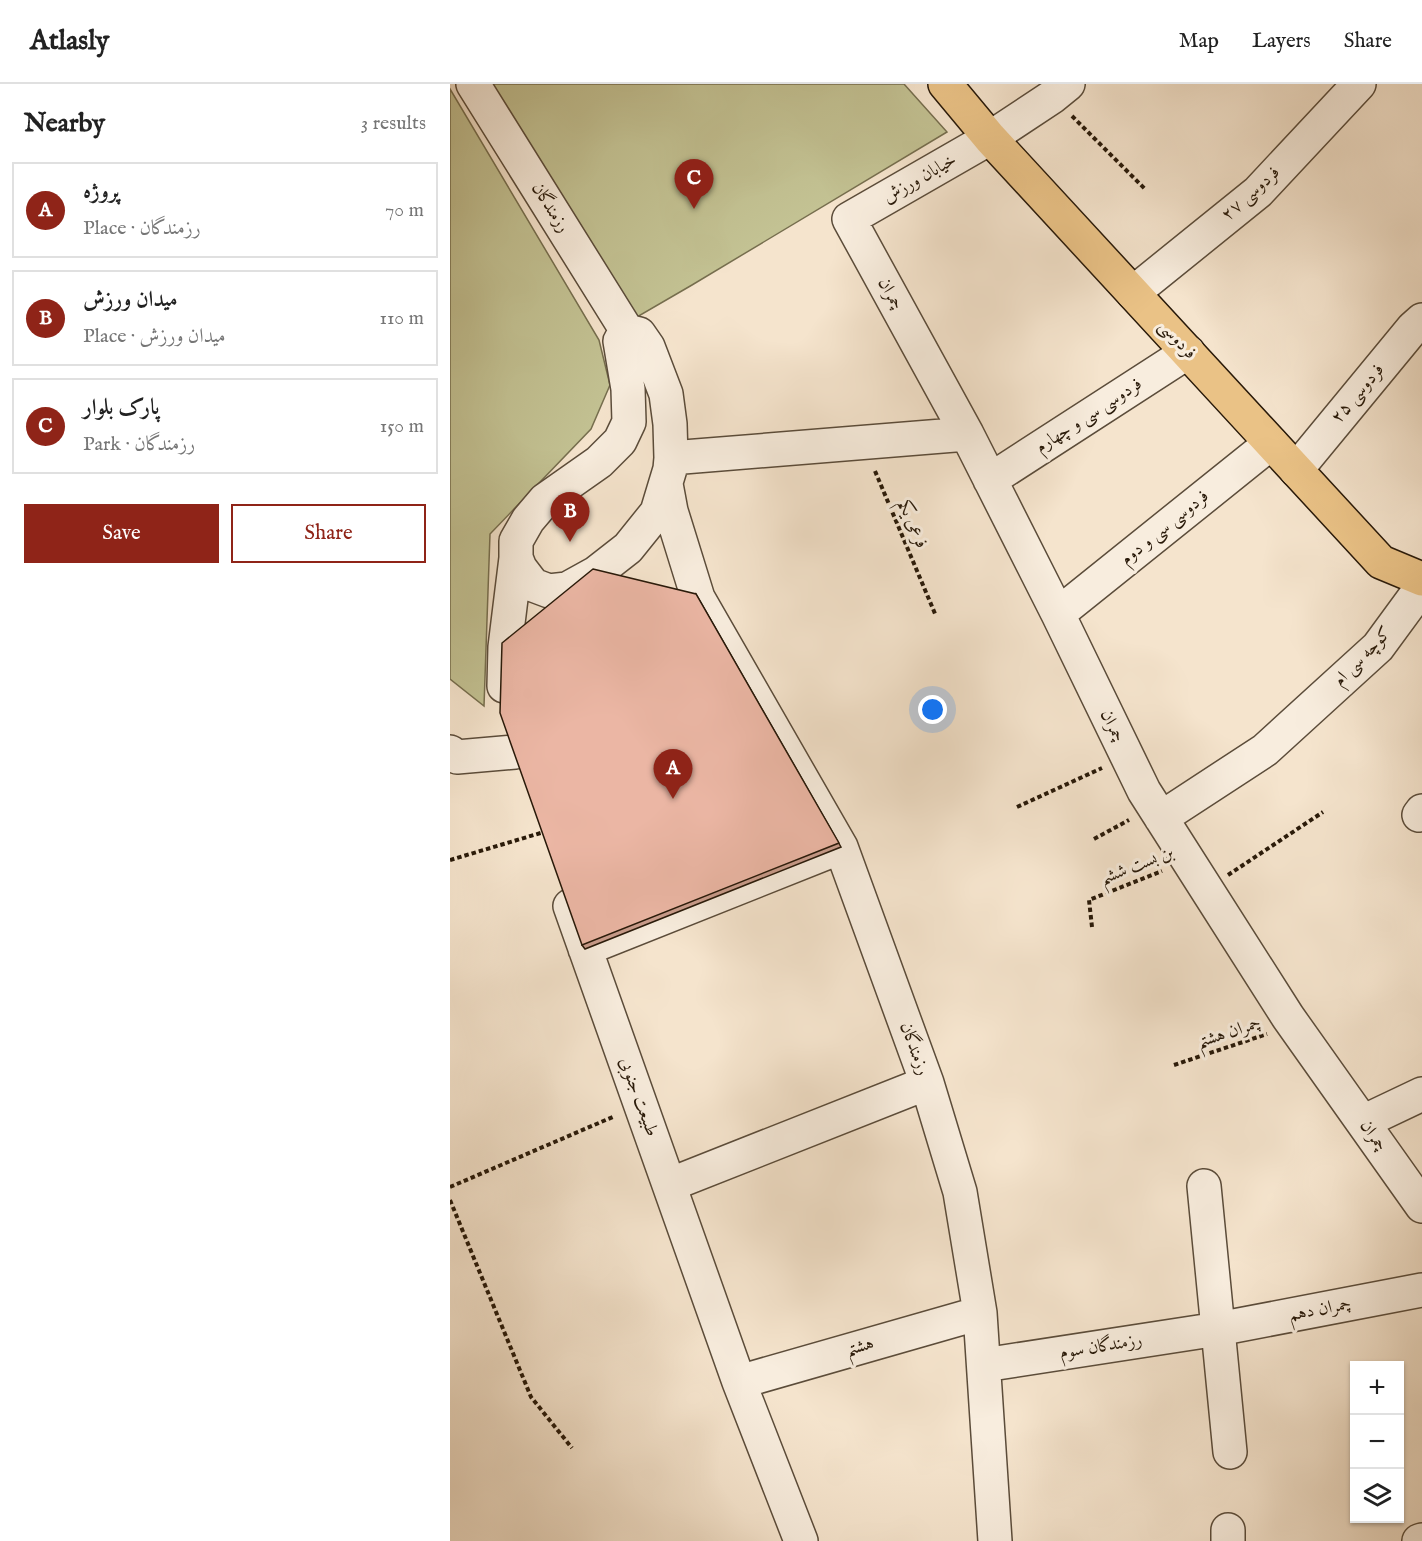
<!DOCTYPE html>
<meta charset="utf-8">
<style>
:root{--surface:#fff;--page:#f6f6f6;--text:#222;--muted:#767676;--line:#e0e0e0;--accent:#8f2418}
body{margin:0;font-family:"IM FELL English",Amiri,serif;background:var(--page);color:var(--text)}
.controls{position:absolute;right:18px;bottom:18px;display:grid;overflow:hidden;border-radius:0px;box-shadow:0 2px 4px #0004}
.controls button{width:54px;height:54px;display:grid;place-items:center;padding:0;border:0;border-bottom:2px solid var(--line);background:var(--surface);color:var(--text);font:30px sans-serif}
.you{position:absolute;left:483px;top:626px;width:21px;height:21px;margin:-15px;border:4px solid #fff;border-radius:50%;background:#1a73e8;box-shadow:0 0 0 9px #1a73e833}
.badge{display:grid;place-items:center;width:39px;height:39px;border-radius:50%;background:var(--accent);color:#fff;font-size:20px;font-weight:700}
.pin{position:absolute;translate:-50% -50px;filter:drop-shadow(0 2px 3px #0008)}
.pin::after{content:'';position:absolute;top:32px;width:21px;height:18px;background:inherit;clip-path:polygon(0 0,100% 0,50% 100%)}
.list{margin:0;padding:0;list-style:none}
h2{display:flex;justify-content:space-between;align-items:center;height:78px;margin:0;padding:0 24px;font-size:26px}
h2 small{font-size:20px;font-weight:400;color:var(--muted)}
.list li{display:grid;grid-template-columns:39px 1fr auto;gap:18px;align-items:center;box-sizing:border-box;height:96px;margin:0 12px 12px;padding:0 12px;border:2px solid var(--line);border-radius:0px}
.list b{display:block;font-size:22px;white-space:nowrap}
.list p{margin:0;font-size:20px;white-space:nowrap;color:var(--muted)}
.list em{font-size:20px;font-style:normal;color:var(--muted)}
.actions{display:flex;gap:12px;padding:18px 24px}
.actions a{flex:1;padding:14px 0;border:2px solid var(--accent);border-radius:0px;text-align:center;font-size:21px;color:var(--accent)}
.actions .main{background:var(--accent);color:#fff}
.icon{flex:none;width:33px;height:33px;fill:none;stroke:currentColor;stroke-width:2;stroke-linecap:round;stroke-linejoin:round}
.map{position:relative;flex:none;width:972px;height:1457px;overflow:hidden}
header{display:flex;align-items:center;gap:36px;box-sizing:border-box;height:84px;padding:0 30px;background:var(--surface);border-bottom:2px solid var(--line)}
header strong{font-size:28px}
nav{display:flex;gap:33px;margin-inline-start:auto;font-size:21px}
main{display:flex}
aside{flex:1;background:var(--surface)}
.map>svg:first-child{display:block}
.green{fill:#c3c293;stroke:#766e4e;stroke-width:1.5}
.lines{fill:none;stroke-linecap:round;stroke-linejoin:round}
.minor-casing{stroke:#5b4c3a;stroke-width:36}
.major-casing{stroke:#281909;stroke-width:36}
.path{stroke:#281909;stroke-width:4;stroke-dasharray:4.5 3;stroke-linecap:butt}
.minor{stroke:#f8edde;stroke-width:33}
.major{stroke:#eac286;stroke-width:33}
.wall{fill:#ca9d8d;stroke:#281909;stroke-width:1.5}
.building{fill:#ebb6a4;stroke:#281909;stroke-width:1.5}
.labels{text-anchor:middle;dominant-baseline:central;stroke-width:6;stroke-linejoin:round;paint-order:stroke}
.street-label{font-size:18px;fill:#281909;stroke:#f8edde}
</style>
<header>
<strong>Atlasly</strong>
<nav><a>Map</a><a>Layers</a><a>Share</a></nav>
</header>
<main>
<aside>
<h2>Nearby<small>3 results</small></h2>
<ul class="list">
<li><span class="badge">A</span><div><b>پروژه</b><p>Place · رزمندگان</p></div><em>70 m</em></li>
<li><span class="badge">B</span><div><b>میدان ورزش</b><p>Place · میدان ورزش</p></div><em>110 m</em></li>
<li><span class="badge">C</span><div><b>پارک بلوار</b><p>Park · رزمندگان</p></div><em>150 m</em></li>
</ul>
<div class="actions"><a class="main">Save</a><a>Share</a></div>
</aside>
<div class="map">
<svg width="972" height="1457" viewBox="0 0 972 1457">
<rect width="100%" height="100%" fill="#f5e4cd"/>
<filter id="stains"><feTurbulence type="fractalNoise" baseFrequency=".00333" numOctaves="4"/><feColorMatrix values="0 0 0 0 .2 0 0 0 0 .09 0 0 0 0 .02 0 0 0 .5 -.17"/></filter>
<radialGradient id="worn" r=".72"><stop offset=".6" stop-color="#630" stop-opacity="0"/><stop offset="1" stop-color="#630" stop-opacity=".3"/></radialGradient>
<path class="green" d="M41,0H454L497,48L242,201L187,233Z
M0,5L149,256L160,301L141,345L40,450L34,622L0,595Z"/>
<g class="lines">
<defs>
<path id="minor" d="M23,0L177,247
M618,0L602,13L540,54L399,135L517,350L608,530L694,707L838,933L972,1122
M683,209L808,108L909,0
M177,247L189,250L198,263L216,310L220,340L221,374L220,385L207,428L178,464L146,489L117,505L99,507L83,501L70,484L66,474V457L78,436L95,416L149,378L170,357L179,338L178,305L170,257Z
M221,374L517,350
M846,386L963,244L972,236
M540,396L738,268
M216,400L221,427L248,514L391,763L477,999L510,1108L530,1229L545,1457
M608,530L821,359
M54,602L55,563L66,474
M0,668L7,673L65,668
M969,731L972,727
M711,734L815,666L928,563L972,503
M120,822L289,1298L351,1457
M135,865L391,763
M913,1038L972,1010
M219,1101L477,999
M754,1102L780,1368
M534,1281L768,1245L972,1206
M289,1298L530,1229
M778,1446V1457
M969,1457L972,1456"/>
<path id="major" d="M495,0L540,54L931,478L972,495"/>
</defs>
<use href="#minor" class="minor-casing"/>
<use href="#major" class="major-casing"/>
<path class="path" d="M622,32L695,105
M425,387L486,532
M567,723L652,684
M644,755L679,736
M0,776L94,748
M778,791L873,728
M642,843L639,816L712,787
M724,981L817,950
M0,1103L165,1032
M0,1116L81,1313L122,1364"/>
<use href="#minor" class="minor"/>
<use href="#major" class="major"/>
</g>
<path class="wall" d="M246,510L391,763L135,865L132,861Z"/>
<path class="building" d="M143,485L246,510L389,759L132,861L50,629L52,559Z"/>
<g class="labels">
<g class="street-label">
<text transform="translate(470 95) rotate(-30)">خیابان ورزش</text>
<text transform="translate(801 110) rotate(-42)">فردوسی ۲۷</text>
<text transform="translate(100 124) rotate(58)">رزمندگان</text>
<text transform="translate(440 210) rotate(61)">چمران</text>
<text transform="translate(727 256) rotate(47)">فردوسی</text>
<text transform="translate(908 310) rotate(-50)">فردوسی ۲۵</text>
<text transform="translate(639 332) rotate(-33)">فردوسی سی و چهارم</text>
<text transform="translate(462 440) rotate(67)">فرعی یکم</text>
<text transform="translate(715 444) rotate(-39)">فردوسی سی و دوم</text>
<text transform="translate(913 573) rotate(-46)">کوچه سی ام</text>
<text transform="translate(662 642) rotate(64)">چمران</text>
<text transform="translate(687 782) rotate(-21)">بن بست ششم</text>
<text transform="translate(779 949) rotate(-18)">چمران هشتم</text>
<text transform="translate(464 965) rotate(70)">رزمندگان</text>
<text transform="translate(188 1013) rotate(70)">طبیعت جنوبی</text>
<text transform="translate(923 1052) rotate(55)">چمران</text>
<text transform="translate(870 1226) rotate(-11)">چمران دهم</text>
<text transform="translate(410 1263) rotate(-16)">هشتم</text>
<text transform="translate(651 1263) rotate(-9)">رزمندگان سوم</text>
</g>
</g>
<rect width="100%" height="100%" filter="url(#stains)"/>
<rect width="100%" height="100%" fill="url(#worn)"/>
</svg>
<div class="controls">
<button>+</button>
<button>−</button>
<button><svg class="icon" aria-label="layers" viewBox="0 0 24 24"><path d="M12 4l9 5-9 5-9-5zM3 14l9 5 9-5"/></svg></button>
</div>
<div class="you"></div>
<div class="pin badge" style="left:223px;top:715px">A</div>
<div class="pin badge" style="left:120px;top:458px">B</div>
<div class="pin badge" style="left:244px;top:125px">C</div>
</div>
</main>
